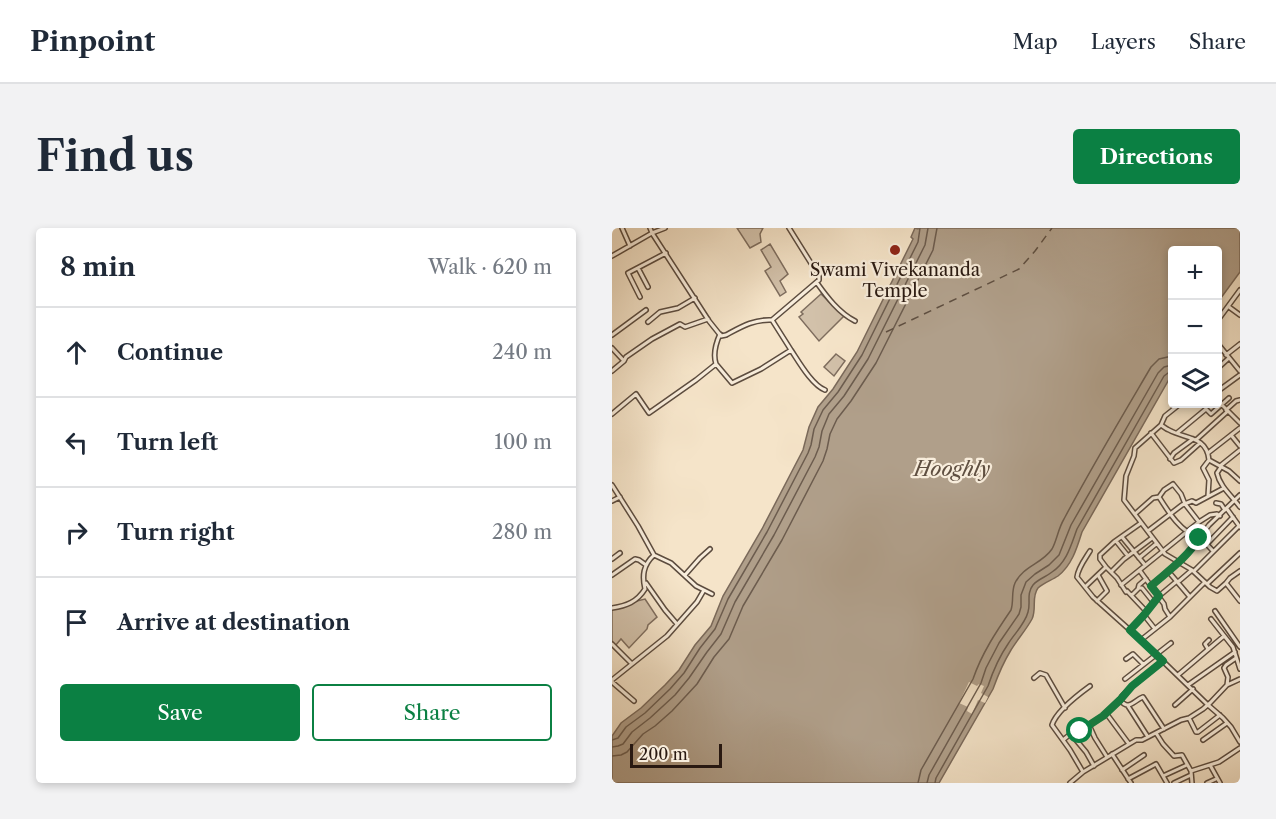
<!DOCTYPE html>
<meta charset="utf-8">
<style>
:root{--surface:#fff;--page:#f2f2f3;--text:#1f2937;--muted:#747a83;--line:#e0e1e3;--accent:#0b8043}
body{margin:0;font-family:"Libre Caslon Text",serif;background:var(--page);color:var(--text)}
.controls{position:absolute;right:18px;top:18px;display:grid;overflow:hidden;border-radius:6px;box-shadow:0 3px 9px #0003}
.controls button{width:54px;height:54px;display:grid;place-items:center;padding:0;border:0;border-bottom:2px solid var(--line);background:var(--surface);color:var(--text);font:30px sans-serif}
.scale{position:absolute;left:18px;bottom:15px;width:92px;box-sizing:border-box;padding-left:6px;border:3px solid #291911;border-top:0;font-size:16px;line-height:21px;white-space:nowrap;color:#291911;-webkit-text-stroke:4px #f8eddc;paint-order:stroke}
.stop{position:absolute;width:18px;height:18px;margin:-14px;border:4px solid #0b8043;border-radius:50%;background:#fff}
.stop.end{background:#0b8043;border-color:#fff;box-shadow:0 2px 6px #0008}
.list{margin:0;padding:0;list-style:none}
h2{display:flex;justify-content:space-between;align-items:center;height:78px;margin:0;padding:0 24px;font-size:26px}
h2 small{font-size:20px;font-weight:400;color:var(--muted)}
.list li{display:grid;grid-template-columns:39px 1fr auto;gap:18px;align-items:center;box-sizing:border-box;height:90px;padding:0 24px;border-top:2px solid var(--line)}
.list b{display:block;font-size:22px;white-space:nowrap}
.list em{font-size:20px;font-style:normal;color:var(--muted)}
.actions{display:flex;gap:12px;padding:18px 24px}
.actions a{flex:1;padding:14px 0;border:2px solid var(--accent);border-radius:6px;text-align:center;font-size:21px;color:var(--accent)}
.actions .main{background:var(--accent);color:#fff}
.icon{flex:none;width:33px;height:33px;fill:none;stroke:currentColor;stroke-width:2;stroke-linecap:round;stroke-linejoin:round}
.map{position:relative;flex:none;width:628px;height:555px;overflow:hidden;border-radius:6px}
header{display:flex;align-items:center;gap:36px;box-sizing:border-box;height:84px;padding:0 30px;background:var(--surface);border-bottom:2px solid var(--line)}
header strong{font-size:28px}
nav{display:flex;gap:33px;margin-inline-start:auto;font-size:21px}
.intro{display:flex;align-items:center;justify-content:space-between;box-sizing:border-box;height:144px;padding:0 36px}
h1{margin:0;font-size:42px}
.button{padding:15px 27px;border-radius:6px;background:var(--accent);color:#fff;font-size:21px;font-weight:700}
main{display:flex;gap:36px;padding:0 36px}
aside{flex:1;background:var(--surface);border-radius:6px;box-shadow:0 3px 9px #0003}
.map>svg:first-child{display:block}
.green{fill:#d2c1aa;stroke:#7e6d5e;stroke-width:1.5}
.water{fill:#b09f8a;stroke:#7a695a;stroke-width:1.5}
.pier{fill:#f5e4c9}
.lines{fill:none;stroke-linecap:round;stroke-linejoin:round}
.shore{stroke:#6c5c4e;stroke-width:1.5}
.ferry{stroke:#5f4f41;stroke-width:1.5;stroke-dasharray:8 6;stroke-linecap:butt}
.minor-casing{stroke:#5c4c3f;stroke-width:6}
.minor{stroke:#f8eddc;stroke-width:3}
.route{stroke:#0b8043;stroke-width:8}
.poi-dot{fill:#8f2418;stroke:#f8eddc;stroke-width:2}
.labels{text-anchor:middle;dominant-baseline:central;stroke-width:4.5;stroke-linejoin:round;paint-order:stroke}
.poi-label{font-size:18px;fill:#291911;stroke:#f8eddc}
.water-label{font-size:20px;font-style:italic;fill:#5f4f41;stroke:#f8eddc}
</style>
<header>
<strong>Pinpoint</strong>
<nav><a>Map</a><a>Layers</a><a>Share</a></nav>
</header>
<div class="intro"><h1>Find us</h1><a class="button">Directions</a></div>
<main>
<aside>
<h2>8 min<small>Walk · 620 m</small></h2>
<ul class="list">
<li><svg class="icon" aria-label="ahead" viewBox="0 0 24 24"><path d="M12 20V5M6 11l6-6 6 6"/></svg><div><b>Continue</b></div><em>240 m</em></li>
<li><svg class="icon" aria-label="left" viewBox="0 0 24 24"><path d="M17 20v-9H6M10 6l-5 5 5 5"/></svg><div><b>Turn left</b></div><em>100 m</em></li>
<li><svg class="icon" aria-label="right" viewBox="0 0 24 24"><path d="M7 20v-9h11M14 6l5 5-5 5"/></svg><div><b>Turn right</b></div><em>280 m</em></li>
<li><svg class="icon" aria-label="arrive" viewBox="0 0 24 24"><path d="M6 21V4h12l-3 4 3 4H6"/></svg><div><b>Arrive at destination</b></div></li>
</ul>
<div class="actions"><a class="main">Save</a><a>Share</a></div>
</aside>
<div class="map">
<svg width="628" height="555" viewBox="0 0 628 555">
<rect width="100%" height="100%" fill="#f5e4c9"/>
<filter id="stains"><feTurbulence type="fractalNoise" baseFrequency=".00333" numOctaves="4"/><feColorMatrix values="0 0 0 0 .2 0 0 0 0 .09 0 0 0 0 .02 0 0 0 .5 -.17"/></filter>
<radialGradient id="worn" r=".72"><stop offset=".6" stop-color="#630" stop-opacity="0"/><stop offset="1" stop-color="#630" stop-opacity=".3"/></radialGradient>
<path class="green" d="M125,0H151L148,6L149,14L138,20Z
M158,16L176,46L168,53L174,64L168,68L153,43L159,39L149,22Z
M209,66L232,88L207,113L187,89L191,86L189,84Z
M224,126L233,133L222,148L212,139Z
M33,371L45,389L36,397L35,401L17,420L9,411L3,418L0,414V379Z"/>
<path class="water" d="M303,0L306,1L307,0H628V44L606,74V22H560V146L470,304C465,320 460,337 446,348C440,352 431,355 426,360C419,369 425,381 420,391C414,402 405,412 399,422C391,435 386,447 381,461L327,555H0V508L9,495L29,480L53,457L67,442L83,417L99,398L111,368L150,301L191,222L197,199L206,179L221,161L245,124L301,11L299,9Z"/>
<path class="pier" d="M357,454L365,458L367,456L372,458L369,465L376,469L373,475L366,472L360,486L355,483L356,479L347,475Z"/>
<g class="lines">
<path class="shore" d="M0,512L6,510L14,499L33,485L58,461L72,445L88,420L103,401L116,371L155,304L196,225L199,217L202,201L211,182L226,164L250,127L306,14L308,0
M0,519L6,518L11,516L20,504L38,490L63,467L77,450L95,424L109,406L123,374L162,307L203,229L207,219L210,203L217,186L232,168L256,131L313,17L316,0
M0,528L9,527L15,524L31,506L43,498L60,483L85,456L102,429L117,411L131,378L170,312L211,233L215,221L218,206L225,191L239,173L264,135L321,22L325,0
M306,555L309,542L361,451C370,425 384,404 399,382C402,373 399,364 403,355C411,338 430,336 440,321C445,312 446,301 452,291C479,240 509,190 539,139L547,131L560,128
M315,555L317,547L369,455L374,440L387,415L407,386L409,379V367L414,354L423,346L437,337L447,327L459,297L546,145L552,139L560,137
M323,555L324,550L376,458C381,443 387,429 396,416C402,406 413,396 416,384C419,375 414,366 421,357C426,351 434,349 440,344C455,334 459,317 465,301L552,148L556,145H560"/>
<path class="ferry" d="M274,104L407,41L423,23L440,0"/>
<defs>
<path id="minor" d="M10,0L18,18
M53,0L40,5L97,93L109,108L114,107C129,99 142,91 160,92
M177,0L207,48V52L160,92L179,122
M0,28L40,5L38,0
M26,40L36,59
M205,55C215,69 227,85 243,93
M28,69L16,45L54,25
M617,79L628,87
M606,92L628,62
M36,94L48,84L66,80L83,70
M0,107L34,82
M606,116L628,143
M0,120L12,133L14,129L40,111L68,96L73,99L96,91
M614,127L628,116
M104,136C101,127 104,115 108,106
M606,140L617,130
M0,143L12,133
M606,163L628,147
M568,176L553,188L549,197C552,199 554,201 557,202C573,211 595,208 597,232L617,243L628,253
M610,177L628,195
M614,182L624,173L628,172
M0,186L24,166L37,185L84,152L104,136L120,155L149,141L179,122C187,134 200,157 213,162
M549,197L523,220L522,228L514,248L512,272L553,326L580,342L598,359L605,363L614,355L628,373
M539,205L562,235L569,232L588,215
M565,205L594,181L599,186L617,170
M619,207L628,218
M584,212L616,183
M596,225L628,200
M558,231L562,225L581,211
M608,238L628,222
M609,239L605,245C608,259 620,268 628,279
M0,257L26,298L42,327L59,335L84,358L100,366
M596,268L597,252L591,240L597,232
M547,269C557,285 569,304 587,310
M0,273L8,269
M604,275L609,276L613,282
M615,281L628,299
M523,286L541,270L547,269L552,262L561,256L569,266L573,276L587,294
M536,303L570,277L580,273L584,275L612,260
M510,309L533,337
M588,309L601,323
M504,313L516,328
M595,316L621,289
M478,323C473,331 466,340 465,349L481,369L529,412L596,477L611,490L619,499L628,514
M527,330L544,316
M0,331L8,325
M494,339L505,350L514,364
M528,343L552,376L553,381L558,389
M556,343L578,369
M582,343L627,298
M499,344L512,331L540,310
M0,347L23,331L27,332L34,337
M73,347L88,330L98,321
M566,354L580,342
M34,355L53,382L65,396
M614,355L618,350L628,343
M595,356L628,325
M509,357L587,294L598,287L605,286L608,288
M539,358L567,334L580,321L587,310L597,297L628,267
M473,359L494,339L488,331V327L502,314L529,295
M515,363L532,381
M520,367L526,361L527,357L534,351
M485,373L495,363L486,347
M542,374L547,368L565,353
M0,380C14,378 25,374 33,361C30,348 31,337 42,327
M603,383L628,419
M532,387L543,401
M599,391L621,419L628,441
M518,402L542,375L530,360H527
M529,412L558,389L593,354
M0,416L20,436
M596,421L593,416L597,412
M514,431L521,426L531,436
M566,447L612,408
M422,450L428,445L434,447L453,480
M513,451L559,415
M0,452L55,408L85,374L92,362
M0,454L22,473
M576,457L623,424
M615,457L616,449L612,440L614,437L624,430
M508,472C517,483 521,473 531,469L552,501
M563,477L581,461
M516,478L536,509
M494,485L517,516
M577,490L584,504H586L608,487
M544,505L551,516L562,528L570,527L579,543L580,555
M451,512L461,504L468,503L477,497
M464,512L474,524L482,538
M591,512L615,495
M500,526L519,555
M495,529L483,510L477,497L491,488L508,472L510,468L520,458L551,433
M598,537L608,555
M510,542L532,527
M579,543L607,534L628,520
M471,544L458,522L440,497C444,484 467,466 478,458
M551,548L555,555
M516,551L544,536L551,548L575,537
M458,555L471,544L524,512H530L569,492L577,490L591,481L598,475L615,457L628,451
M562,555L579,547
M595,555L604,551"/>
</defs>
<use href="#minor" class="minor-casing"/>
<use href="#minor" class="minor"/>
</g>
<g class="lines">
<path class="route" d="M468,503L491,488L508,472L520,458L551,433L518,402L532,387L547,368L539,358C556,343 575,330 587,310"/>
</g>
<circle class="poi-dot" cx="283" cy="22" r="6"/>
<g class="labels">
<g class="poi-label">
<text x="283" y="42">Swami Vivekananda<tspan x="283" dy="21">Temple</tspan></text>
</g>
<g class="water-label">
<text x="340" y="241">Hooghly</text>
</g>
</g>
<rect width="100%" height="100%" filter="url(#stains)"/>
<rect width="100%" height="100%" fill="url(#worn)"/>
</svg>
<div class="controls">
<button>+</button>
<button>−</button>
<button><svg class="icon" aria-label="layers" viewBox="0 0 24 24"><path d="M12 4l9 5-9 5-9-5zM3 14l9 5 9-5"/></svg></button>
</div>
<div class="scale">200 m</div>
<div class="stop" style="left:468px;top:503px"></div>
<div class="stop end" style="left:587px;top:310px"></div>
</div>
</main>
